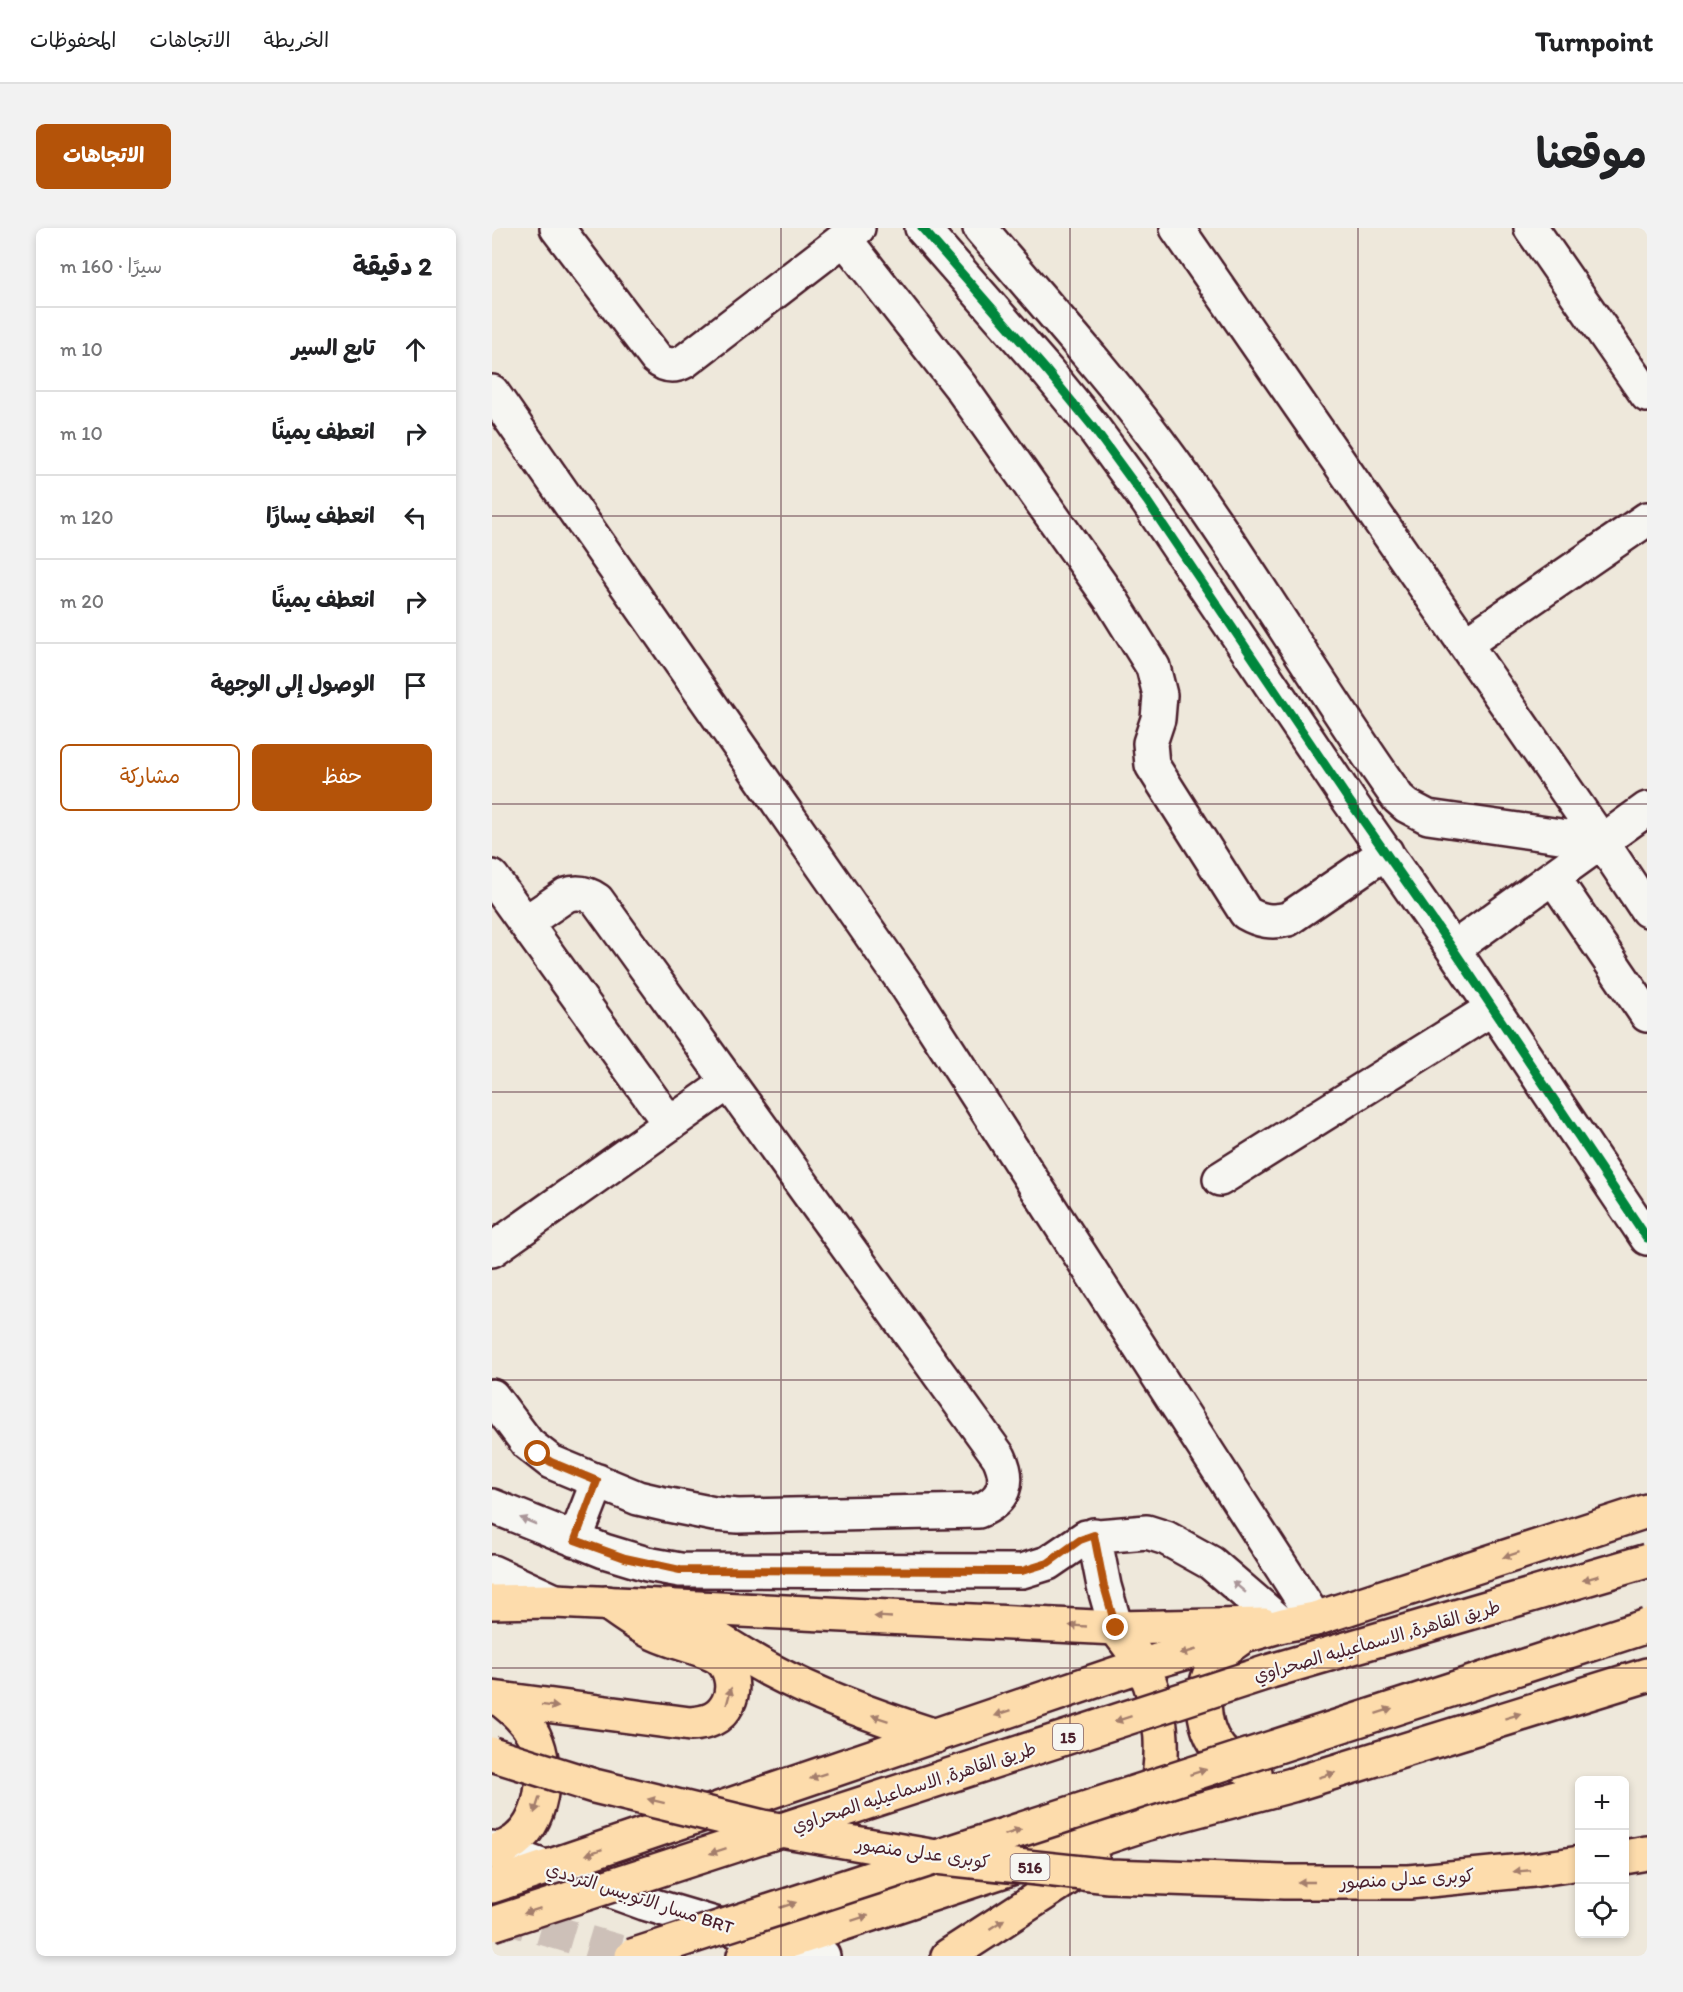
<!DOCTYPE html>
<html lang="ar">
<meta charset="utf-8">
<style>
:root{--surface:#fff;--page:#f2f2f2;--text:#202124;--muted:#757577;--line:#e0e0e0;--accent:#b45309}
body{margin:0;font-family:Itim,"Playpen Sans Arabic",sans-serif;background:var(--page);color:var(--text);direction:rtl}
.controls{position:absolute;right:18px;bottom:18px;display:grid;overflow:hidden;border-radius:9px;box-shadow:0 3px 9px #0003}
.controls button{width:54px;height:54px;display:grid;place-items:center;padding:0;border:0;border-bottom:2px solid var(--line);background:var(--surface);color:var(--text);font:30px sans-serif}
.stop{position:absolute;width:18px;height:18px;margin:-14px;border:4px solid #b45309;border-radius:50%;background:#fff}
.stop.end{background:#b45309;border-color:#fff;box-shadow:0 2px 6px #0008}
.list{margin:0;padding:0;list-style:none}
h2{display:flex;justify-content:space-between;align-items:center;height:78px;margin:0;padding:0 24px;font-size:26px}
h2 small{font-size:20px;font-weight:400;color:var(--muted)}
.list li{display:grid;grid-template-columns:39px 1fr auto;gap:18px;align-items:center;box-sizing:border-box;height:84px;padding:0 24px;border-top:2px solid var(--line)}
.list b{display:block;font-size:22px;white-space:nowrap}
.list em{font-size:20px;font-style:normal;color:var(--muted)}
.actions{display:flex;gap:12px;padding:18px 24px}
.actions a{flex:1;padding:14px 0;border:2px solid var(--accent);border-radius:9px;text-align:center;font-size:21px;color:var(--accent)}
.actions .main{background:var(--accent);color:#fff}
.icon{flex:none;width:33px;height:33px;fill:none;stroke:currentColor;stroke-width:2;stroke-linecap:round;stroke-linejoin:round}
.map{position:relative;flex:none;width:1155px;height:1728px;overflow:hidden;direction:ltr;border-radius:9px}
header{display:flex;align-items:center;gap:36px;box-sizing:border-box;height:84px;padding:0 30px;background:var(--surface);border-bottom:2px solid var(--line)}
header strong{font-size:28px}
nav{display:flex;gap:33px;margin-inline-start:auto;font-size:21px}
.intro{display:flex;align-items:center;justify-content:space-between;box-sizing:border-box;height:144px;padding:0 36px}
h1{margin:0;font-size:42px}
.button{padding:15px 27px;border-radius:9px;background:var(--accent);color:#fff;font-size:21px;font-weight:700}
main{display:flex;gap:36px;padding:0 36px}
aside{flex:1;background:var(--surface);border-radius:9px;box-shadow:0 3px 9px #0003}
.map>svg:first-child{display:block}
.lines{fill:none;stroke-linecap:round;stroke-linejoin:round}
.highway-tunnel{stroke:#cdc0b8;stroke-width:33;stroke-dasharray:33 16;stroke-linecap:butt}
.minor-casing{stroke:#4a1f2b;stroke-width:38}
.major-casing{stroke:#4a1f2b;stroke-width:38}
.highway-casing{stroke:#4a1f2b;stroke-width:38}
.minor{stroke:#f6f6f2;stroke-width:33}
.major{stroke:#fddcac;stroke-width:33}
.highway{stroke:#fddcac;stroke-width:33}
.highway-bridge-casing{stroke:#4a1f2b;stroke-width:38;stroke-linecap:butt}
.highway-bridge{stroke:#fddcac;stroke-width:33}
.cycleway-casing{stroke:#f6f6f2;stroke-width:13}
.cycleway{stroke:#00873e;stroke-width:9}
.oneway{fill:#a99598}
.oneway2{fill:#a47e6c}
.route{stroke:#b45309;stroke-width:8}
.grid{fill:none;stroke:#4a1f2b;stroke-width:1.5;stroke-opacity:0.55}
.labels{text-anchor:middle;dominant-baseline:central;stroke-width:4.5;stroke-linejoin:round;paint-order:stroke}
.shield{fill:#f6f6f2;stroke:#7e6067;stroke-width:1.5}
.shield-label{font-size:16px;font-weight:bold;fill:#4a1f2b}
.street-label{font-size:18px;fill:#4a1f2b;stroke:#f6f6f2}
</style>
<header>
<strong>Turnpoint</strong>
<nav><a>الخريطة</a><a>الاتجاهات</a><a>المحفوظات</a></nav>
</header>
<div class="intro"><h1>موقعنا</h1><a class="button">الاتجاهات</a></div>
<main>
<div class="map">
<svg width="1155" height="1728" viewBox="0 0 1155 1728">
<rect width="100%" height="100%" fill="#eee8db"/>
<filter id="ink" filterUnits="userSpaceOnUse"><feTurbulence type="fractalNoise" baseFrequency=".0167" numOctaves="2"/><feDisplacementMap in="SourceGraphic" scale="12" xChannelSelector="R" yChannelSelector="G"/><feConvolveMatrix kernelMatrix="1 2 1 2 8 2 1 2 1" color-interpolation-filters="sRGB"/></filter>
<g filter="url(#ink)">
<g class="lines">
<path class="highway-tunnel" d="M2,1686L143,1728"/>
<defs>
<path id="minor" d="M65,0L164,130C173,138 182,139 193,133L366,0
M430,0L555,143L600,198L655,273L856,571L961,721L1155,1010
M488,0C547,70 610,139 665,212C751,327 823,453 906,570L915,578L936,589L1110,614
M685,0L1110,614L1155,682
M1039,0L1155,167
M352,10L468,158L620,373L661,439L668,467L666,491L658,515L660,537L754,685C768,693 780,695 796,691L894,624
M0,164L416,760L823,1391
M973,416L1155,291
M0,649L178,896
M1061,649L1155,787
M961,721L1155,581
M728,951L1001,780
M0,1022L237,854
M0,1168L36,1216L59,1234L146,1270L172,1276L222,1286L246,1288L486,1283C512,1273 519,1254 507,1229L105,672C95,665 86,663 74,667L33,695
M0,1278L112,1323L155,1336L188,1342L530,1343L556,1335L594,1309L655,1304L674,1310L719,1335L791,1397
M602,1307L612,1358L624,1400
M83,1312L106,1253
M0,1344L63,1373
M0,1620L152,1675L331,1728"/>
<path id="major" d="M0,1374L63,1373L624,1400L772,1397"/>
<path id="highway" d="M177,1378C210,1401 243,1423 278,1442C331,1470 387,1490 444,1508
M624,1400C633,1413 644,1425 651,1439C672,1482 675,1535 659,1581
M751,1408C744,1414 734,1419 729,1426C705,1456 706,1507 738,1531C745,1536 755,1540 763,1544
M0,1470L198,1496C215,1495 228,1491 236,1475C244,1459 239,1435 222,1427C203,1418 181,1414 162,1405C145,1397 130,1386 115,1375
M0,1624C6,1622 12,1620 17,1617C52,1598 58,1541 42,1508C34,1492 22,1482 8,1471
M1132,1629L1155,1625
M0,1658L650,1437L791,1397L823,1391L1155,1283
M252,1728L653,1596L800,1557L1155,1447
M456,1728L601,1634"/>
</defs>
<use href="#minor" class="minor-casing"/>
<use href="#major" class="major-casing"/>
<use href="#highway" class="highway-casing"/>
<use href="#minor" class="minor"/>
<use href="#major" class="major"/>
<use href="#highway" class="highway"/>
<defs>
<path id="highway-bridge" d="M0,1526L102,1558L271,1599L444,1629L617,1648L792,1654H917L1041,1642L1088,1635
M0,1696L779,1443L1155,1333
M140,1728L1155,1398"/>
</defs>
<use href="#highway-bridge" class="highway-bridge-casing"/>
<use href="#highway-bridge" class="highway-bridge"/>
<defs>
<path id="cycleway" d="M430,0L555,143L600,198L655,273L856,571L961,721L1155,1010"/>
</defs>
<use href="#cycleway" class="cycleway-casing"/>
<use href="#cycleway" class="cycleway"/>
</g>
<defs><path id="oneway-solid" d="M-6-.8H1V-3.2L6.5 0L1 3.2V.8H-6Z" transform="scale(1.5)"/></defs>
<g class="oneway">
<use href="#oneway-solid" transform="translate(36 1293) rotate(-158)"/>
<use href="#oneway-solid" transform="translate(747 1359) rotate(-140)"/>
</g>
<g class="oneway2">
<use href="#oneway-solid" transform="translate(1019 1327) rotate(162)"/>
<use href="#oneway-solid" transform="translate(1099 1350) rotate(164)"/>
<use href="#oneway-solid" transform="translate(391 1389) rotate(-177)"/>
<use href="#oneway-solid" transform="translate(586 1398) rotate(-177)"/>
<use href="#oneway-solid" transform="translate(696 1424) rotate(164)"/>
<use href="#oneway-solid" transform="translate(237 1468) rotate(-75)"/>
<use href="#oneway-solid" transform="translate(58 1478) rotate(7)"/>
<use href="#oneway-solid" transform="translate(892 1483) rotate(-18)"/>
<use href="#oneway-solid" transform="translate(511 1485) rotate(161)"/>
<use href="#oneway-solid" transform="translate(1021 1488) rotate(-17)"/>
<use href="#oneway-solid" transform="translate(388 1490) rotate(-161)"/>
<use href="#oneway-solid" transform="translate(631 1491) rotate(162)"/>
<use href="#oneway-solid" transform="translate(706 1544) rotate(-18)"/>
<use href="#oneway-solid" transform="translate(835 1547) rotate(-17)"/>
<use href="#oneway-solid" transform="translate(326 1548) rotate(161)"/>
<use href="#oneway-solid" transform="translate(164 1573) rotate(-166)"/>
<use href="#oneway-solid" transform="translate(45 1577) rotate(108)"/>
<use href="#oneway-solid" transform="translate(521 1604) rotate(-18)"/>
<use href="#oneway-solid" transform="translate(226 1623) rotate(162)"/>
<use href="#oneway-solid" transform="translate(102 1624) rotate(161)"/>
<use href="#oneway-solid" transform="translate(1030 1643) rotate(175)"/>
<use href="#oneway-solid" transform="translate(814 1654) rotate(180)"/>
<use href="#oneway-solid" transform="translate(296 1677) rotate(-18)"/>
<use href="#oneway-solid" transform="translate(40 1683) rotate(162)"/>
<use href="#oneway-solid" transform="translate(368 1690) rotate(-18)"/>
<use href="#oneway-solid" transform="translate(505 1696) rotate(-33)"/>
</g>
</g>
<g class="lines" filter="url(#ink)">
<path class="route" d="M46,1226L59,1234L105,1253L83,1312L133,1330L188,1342L530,1343L556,1335L588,1312L602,1307L612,1358L624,1400"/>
</g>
<path class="grid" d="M289,0V1728M578,0V1728M866,0V1728M0,288H1155M0,576H1155M0,864H1155M0,1152H1155M0,1440H1155"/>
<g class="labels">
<g class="shield">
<rect x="561" y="1496" width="30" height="26" rx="4.5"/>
<rect x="518.5" y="1626" width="39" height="26" rx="4.5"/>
</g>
<g class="shield-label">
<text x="576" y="1509">15</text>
<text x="538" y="1639">516</text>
</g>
<g class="street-label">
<text transform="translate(885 1413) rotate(-16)">طريق القاهرة, الاسماعيليه الصحراوي</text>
<text transform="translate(422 1559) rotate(-18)">طريق القاهرة, الاسماعيليه الصحراوي</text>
<text transform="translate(431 1625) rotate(8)">كوبرى عدلى منصور</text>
<text transform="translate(915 1651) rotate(-3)">كوبرى عدلى منصور</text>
<text transform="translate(148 1670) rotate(18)">مسار الاتوبيس الترددي BRT</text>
</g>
</g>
</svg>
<div class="controls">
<button>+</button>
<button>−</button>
<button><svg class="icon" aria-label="locate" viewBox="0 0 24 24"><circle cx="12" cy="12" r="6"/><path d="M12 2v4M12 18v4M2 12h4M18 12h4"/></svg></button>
</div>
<div class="stop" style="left:46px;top:1226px"></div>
<div class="stop end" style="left:624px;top:1400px"></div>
</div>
<aside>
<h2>2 دقيقة<small>سيرًا · 160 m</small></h2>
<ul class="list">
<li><svg class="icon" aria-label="ahead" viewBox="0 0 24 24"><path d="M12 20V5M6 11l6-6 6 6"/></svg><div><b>تابع السير</b></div><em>10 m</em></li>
<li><svg class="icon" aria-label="right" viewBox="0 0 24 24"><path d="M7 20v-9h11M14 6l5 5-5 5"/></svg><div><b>انعطف يمينًا</b></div><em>10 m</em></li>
<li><svg class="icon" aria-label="left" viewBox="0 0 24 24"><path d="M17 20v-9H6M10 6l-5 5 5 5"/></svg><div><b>انعطف يسارًا</b></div><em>120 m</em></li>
<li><svg class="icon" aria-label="right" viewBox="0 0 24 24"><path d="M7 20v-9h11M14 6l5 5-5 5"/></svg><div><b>انعطف يمينًا</b></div><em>20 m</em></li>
<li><svg class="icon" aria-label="arrive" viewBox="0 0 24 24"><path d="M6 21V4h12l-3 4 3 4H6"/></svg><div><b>الوصول إلى الوجهة</b></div></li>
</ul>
<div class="actions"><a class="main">حفظ</a><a>مشاركة</a></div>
</aside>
</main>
